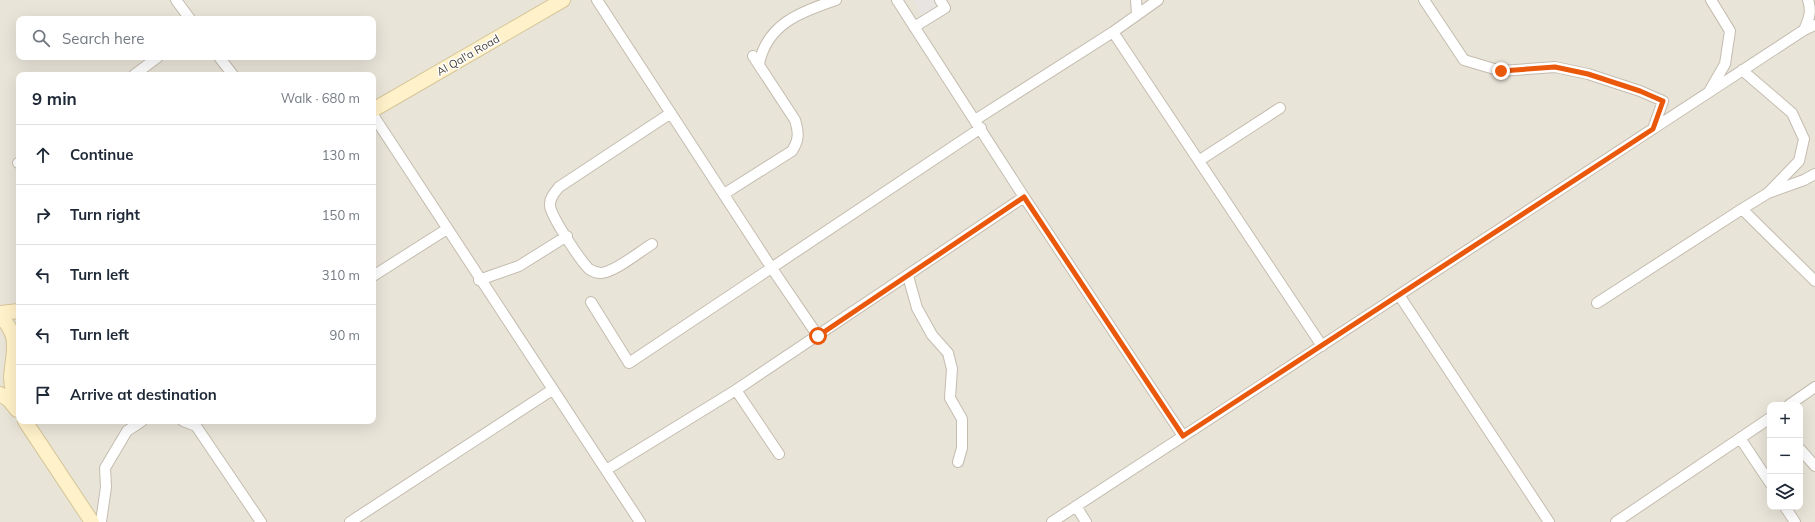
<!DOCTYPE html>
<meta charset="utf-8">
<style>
:root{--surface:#fff;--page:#f2f2f3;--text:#1f2937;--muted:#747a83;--line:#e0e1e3}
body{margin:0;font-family:Mulish,sans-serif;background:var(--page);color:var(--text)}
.controls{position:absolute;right:12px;bottom:12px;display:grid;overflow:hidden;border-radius:8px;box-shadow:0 4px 16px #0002}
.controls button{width:36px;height:36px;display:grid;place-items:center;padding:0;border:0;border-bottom:1px solid var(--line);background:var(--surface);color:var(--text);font:20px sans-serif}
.stop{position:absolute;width:12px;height:12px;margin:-9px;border:3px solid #ea580c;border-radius:50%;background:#fff}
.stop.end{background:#ea580c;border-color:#fff;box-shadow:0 1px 4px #0008}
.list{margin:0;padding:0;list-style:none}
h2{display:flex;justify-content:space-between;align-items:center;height:52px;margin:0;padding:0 16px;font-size:17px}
h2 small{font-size:13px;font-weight:400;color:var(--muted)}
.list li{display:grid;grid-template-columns:26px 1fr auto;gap:12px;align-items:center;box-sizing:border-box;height:60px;padding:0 16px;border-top:1px solid var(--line)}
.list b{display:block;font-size:15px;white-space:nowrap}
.list em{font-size:13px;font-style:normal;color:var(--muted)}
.icon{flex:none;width:22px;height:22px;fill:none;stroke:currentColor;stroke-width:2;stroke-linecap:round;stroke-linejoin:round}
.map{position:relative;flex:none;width:1815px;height:522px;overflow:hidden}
.search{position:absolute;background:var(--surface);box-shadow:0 4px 16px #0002;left:16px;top:16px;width:360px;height:44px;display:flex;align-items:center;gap:10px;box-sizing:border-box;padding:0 14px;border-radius:8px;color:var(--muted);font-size:15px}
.panel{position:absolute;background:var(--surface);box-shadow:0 4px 16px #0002;left:16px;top:72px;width:360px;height:352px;border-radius:8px}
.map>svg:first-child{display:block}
.residential{fill:#e9e4d8;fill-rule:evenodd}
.parking{fill:#e7e4e1}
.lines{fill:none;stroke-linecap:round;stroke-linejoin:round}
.street-casing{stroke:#c4bcaf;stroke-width:12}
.secondary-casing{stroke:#d6c699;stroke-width:16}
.street{stroke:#fff;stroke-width:10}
.secondary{stroke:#fff2ca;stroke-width:14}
.route{stroke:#ea580c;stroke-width:5}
.labels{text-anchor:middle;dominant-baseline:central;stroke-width:3;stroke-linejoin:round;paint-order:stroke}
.street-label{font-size:11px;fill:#494237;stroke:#fff}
</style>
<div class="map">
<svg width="1815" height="522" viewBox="0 0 1815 522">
<rect width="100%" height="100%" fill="#f5f2ea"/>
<path class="residential" d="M0,0H1815V522H0ZM19,19H373V57H19ZM19,75H373V421H19ZM1770,405H1800V507H1770Z"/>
<path class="parking" d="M913,0H949L922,16Z"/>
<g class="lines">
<defs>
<path id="street" d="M176,0L190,19
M597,0L771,267L818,336
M897,0L1024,197L1183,436
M1136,0L1137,15
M1424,0L1464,60L1501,71L1555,67L1588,74L1640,91L1663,101L1653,129
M914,27L945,8L940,0
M1804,30C1809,19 1812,11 1808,0
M1113,32L1322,346
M219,57L233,75
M759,64C767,24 800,12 836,0
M1742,70L1792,113L1804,139L1799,161L1768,193
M134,75L158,57
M1710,90L1725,64L1730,31L1711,0
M373,115L640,522
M975,120L1113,32L1158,0
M1200,160L1280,108
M18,163H19
M724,194L792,151C799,140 799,133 795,120L753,56
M1742,209L1768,193L1804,180L1815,174
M652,244C639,252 615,272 601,273C598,273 592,271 589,269C580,260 552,218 550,206C549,198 555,192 559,187L671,113
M373,276L447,229
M908,276L917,308L932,335L948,353L952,369L950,398L962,419V448L958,462
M479,280L519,266L567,236
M1399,295L1549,522
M591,302L629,363L981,128
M1597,303L1742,209L1815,281
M1789,405L1815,387
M183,421L196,426L261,522
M1740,438L1770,483
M1800,449L1815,466
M779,454L736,390L1024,197
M606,470L736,390
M1076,506L1086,522
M1785,507L1795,522
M101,522L106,487L105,468L127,431L142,421
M350,522L552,390
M1052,522L1804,30L1815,25
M1616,522L1770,418"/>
<path id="secondary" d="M373,110L563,0
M0,313L19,311
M0,316C21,337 13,351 11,377C11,388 15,398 19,408
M0,394L9,400L17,410
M25,421L92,522"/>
</defs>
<use href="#street" class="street-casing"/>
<use href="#secondary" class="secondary-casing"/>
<use href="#street" class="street"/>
<use href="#secondary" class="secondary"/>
</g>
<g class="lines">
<path class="route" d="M818,336L1024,197L1183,436L1653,129L1663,101L1640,91L1588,74L1555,67L1501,71"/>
</g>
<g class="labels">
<g class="street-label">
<text transform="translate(468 55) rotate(-30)">Al Qal'a Road</text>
</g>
</g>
</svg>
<div class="controls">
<button>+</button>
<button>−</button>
<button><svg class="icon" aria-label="layers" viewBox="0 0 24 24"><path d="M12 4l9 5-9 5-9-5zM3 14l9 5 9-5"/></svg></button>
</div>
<div class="stop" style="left:818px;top:336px"></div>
<div class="stop end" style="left:1501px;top:71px"></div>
<div class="search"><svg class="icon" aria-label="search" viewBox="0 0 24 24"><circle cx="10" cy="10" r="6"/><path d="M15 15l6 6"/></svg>Search here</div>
<section class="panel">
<h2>9 min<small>Walk · 680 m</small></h2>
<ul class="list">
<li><svg class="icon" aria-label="ahead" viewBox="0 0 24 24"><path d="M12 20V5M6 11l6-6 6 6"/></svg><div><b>Continue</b></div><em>130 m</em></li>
<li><svg class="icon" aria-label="right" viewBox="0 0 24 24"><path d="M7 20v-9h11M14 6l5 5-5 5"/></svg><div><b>Turn right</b></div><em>150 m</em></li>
<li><svg class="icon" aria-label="left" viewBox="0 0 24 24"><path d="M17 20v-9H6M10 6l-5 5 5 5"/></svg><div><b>Turn left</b></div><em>310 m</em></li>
<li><svg class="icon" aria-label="left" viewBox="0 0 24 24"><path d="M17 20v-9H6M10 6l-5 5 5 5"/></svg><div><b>Turn left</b></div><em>90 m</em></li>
<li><svg class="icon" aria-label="arrive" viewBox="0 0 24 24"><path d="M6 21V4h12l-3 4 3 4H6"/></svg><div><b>Arrive at destination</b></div></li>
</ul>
</section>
</div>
